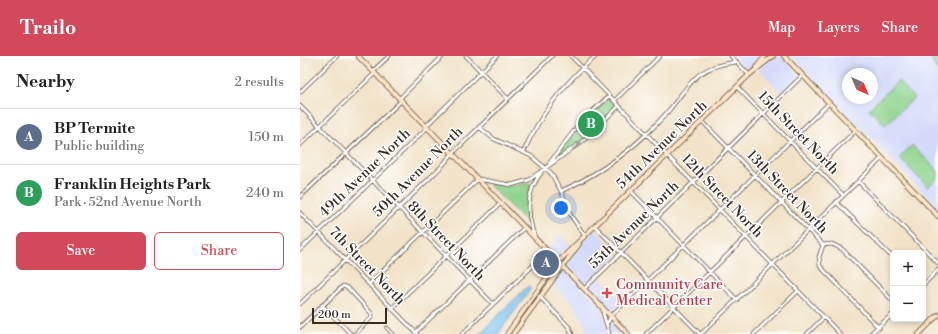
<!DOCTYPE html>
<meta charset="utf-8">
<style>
:root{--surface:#fff;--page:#f6f6f6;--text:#202124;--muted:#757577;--line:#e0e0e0;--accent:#d1495b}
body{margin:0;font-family:"Libre Bodoni",serif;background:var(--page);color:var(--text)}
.controls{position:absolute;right:12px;bottom:12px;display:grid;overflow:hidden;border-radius:6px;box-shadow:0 2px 6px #0003}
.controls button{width:36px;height:36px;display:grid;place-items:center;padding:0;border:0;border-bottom:1px solid var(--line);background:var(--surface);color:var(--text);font:20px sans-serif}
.compass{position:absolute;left:542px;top:12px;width:36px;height:36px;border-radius:50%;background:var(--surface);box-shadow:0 2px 6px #0003;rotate:136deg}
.scale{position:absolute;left:12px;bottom:10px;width:75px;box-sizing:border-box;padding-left:4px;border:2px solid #3b2a1e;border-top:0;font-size:11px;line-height:14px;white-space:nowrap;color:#3b2a1e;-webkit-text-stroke:3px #fff;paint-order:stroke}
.you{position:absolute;left:261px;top:152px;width:14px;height:14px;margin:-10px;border:3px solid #fff;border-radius:50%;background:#1a73e8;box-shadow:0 0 0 6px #1a73e833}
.badge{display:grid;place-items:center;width:26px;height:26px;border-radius:50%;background:var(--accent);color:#fff;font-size:13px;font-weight:700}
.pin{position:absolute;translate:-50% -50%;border:2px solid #fff;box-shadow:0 1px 4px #0006}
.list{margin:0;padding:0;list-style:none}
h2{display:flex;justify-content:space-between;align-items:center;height:52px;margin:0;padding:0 16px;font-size:17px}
h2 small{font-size:13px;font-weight:400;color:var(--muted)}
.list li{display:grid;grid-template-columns:26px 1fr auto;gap:12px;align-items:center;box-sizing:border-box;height:56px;padding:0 16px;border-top:1px solid var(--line)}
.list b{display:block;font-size:15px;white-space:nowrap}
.list p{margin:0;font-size:13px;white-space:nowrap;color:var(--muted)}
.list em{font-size:13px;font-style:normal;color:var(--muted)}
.actions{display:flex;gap:8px;padding:12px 16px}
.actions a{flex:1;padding:9px 0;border:1px solid var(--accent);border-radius:6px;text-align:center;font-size:14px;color:var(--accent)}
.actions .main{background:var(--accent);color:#fff}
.map{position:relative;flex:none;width:638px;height:278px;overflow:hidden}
header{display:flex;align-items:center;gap:24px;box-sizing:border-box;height:56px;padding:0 20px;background:var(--accent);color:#fff}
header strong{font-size:19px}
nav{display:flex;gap:22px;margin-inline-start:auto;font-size:14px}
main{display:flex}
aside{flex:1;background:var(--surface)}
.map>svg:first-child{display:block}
.built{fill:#d2d9f9;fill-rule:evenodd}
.green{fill:#8ed38c;stroke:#647e55}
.water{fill:#77c0ef;stroke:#597586}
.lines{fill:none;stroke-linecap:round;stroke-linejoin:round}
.street-casing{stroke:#564637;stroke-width:4.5}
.secondary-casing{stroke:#564637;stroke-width:5.5}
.street{stroke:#fff;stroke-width:3}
.secondary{stroke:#fde5c5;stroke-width:4}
.oneway{fill:#a79f9a}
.health-dot{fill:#e0444e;stroke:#fff;stroke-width:1.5}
.labels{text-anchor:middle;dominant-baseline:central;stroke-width:3;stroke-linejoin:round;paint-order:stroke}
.street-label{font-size:14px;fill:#3b2a1e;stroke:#fff}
.health-label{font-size:14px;fill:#be3a42;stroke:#fff;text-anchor:start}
</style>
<header>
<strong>Trailo</strong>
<nav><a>Map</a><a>Layers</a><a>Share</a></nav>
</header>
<main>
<aside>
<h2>Nearby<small>2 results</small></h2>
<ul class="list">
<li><span class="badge" style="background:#5c6f8a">A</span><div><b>BP Termite</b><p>Public building</p></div><em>150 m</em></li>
<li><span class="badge" style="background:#2e9e5b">B</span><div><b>Franklin Heights Park</b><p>Park · 52nd Avenue North</p></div><em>240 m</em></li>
</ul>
<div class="actions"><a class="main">Save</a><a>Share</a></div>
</aside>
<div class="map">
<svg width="638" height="278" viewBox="0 0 638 278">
<rect width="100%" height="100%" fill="#fff"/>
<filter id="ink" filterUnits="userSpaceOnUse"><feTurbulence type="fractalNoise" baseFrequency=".025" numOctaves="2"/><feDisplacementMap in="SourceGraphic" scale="8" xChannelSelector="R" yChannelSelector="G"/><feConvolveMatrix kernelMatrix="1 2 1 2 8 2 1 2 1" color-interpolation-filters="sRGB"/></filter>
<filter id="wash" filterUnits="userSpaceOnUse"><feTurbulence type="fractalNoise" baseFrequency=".012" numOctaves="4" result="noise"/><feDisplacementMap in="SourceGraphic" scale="16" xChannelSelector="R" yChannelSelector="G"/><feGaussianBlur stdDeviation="0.9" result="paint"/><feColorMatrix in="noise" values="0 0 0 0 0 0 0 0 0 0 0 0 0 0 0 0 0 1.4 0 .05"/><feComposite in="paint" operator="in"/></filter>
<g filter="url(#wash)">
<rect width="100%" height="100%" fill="#f2e2c7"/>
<path class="built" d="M433,0H461L447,15Z
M475,0H482L500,20L482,38L459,13Z
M491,0H638V152L588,100ZM548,18H572V42H548Z
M294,173L319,197L284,231L264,210Z
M260,180L270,189L258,203L248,193Z
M248,197L256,205L242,220L233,211Z
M262,212L302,252L308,278H286L284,266L274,249L251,227Z
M299,221L324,246L311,258L286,233Z
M311,262L313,266L325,278H310L309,267Z"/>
<path class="green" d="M631,0H638V15L634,9Z
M598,25L614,42L585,69L569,53Z
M310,42L317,51C304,64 280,93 261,98L260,95L287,63Z
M612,89L638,115V121L628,131L599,102Z
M226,127L231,130L227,145V167L190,130L191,128L215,130Z"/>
<path class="water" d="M228,230L231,233L198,278H179Z"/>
</g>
<g filter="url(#ink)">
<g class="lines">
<defs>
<path id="street" d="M166,0L208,43
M271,0L540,278
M431,0L449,19
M73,15L89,0
M437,31L543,139
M0,36L37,0
M100,42L143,0
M314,45L360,0
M0,50L193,248
M402,65L523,189L532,188L542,193L593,245
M126,70L197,0
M179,71L194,83L231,100L251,117L261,135L271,160L285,180
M0,89L75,17
M224,95C240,59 265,26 296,0
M249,108L279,68L309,40
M558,125L638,207
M261,135C290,122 317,105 340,84C351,74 361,64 370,53C392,25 398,10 436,6
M331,135L437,244
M0,141L102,44
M536,146L593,202
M0,157L117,278
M295,170L400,278
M235,182C227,159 225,137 241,117
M523,189L519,201L520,210L579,272
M0,194L128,71
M69,228L178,123L211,129L229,124L284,84L319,50
M623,229L638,214
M284,233L502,20
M239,240L269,271L272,278
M0,248L141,111L153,97L252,0
M22,249L51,278
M92,252L201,147
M303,252C302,259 308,270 309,278
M308,266L311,260L528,48
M0,271L43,230L48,232L72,258L71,262L55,278
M87,272L93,278
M116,276L225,171
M162,278L248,195
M346,278L555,75
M401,278L582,102
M454,278L498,235
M507,278L524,261
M570,278L593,258"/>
<path id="secondary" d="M58,0L328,278
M484,0L638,160
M457,11L465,0
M207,278L258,206L449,19L473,0
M213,278L279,188
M619,278L638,259"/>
</defs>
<use href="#street" class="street-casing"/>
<use href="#secondary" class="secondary-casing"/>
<use href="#street" class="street"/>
<use href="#secondary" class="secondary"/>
</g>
<defs><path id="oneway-solid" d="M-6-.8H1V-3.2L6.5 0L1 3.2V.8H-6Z"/></defs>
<use class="oneway" href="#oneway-solid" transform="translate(277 90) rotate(-38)"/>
</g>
<path class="health-dot" d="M305 231h4v4h4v4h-4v4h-4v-4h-4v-4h4z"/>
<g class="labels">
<g class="street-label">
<text transform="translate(498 77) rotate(46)">15th Street North</text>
<text transform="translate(362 89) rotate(-44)">54th Avenue North</text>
<text transform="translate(118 116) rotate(-45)">50th Avenue North</text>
<text transform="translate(65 117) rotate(-44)">49th Avenue North</text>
<text transform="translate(487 136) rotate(46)">13th Street North</text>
<text transform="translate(422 140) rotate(46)">12th Street North</text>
<text transform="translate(334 169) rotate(-44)">55th Avenue North</text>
<text transform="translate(146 185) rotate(46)">8th Street North</text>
<text transform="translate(67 210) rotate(46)">7th Street North</text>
</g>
<g class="health-label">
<text x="316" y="229">Community Care<tspan x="316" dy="16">Medical Center</tspan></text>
</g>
</g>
</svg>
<div class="controls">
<button>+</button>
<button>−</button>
</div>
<svg class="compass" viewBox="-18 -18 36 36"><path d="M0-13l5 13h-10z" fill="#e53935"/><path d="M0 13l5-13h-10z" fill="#757577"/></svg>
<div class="scale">200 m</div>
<div class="you"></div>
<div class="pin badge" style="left:246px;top:207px;background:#5c6f8a">A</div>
<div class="pin badge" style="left:291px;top:68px;background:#2e9e5b">B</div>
</div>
</main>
